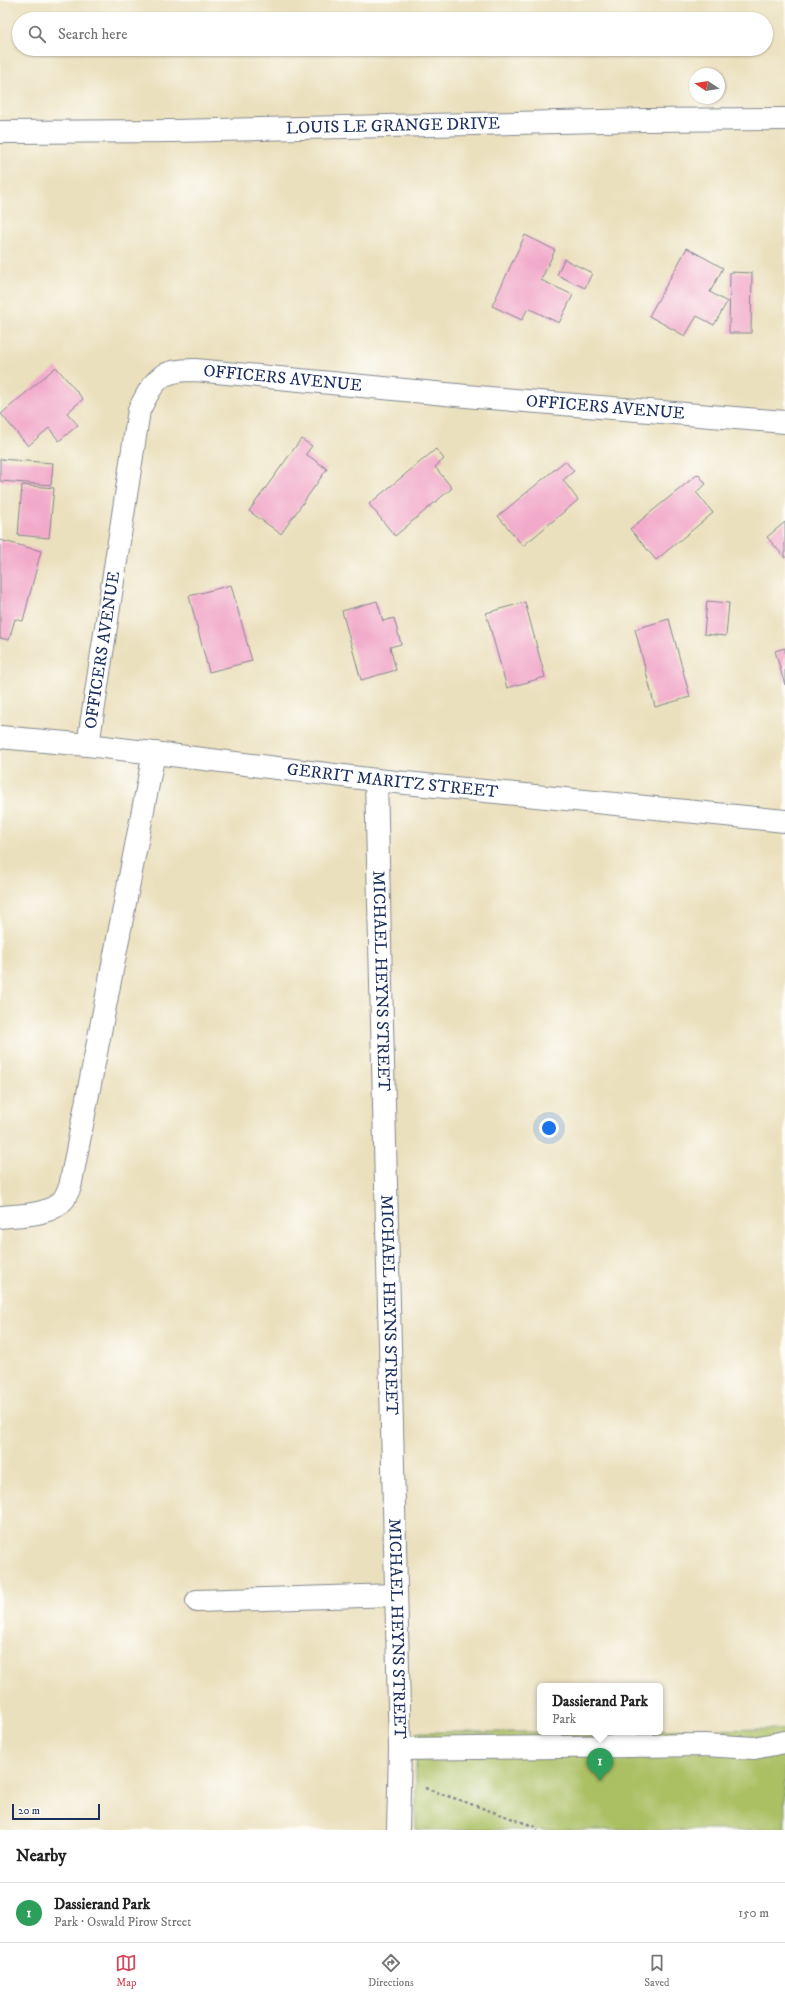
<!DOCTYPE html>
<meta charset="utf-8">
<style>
:root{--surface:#fff;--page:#f2f2f2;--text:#222;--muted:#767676;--line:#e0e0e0;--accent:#d1495b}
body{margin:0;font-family:"IM FELL DW Pica",serif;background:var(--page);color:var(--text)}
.compass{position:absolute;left:689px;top:68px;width:36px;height:36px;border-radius:50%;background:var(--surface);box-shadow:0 1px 3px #0004;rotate:282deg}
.scale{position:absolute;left:12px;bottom:10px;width:88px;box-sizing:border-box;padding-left:4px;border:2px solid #1b2f5e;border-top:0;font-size:11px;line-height:14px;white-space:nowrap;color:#1b2f5e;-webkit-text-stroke:3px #fdfcf7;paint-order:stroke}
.you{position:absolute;left:549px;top:1128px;width:14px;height:14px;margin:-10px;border:3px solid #fff;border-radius:50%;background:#1a73e8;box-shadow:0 0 0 6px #1a73e833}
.badge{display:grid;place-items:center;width:26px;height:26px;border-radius:50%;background:var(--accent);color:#fff;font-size:13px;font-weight:700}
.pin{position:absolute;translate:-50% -33px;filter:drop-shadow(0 1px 2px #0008)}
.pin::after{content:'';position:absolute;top:21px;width:14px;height:12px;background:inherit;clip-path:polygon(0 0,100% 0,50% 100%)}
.popup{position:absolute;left:537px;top:1683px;width:126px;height:52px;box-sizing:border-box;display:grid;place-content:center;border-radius:6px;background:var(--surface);filter:drop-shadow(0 1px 3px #0005);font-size:13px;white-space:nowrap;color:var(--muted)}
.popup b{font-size:15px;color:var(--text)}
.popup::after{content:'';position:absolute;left:50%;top:100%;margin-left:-8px;border:8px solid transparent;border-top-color:var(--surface)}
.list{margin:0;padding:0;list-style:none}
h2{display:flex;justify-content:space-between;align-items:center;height:52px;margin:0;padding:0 16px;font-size:17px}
h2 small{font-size:13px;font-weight:400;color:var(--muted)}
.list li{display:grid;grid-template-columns:26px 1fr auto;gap:12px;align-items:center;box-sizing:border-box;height:60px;padding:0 16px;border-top:1px solid var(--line)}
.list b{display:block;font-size:15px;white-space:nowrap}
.list p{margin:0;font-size:13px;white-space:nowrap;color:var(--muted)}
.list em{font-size:13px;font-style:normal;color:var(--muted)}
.icon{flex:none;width:22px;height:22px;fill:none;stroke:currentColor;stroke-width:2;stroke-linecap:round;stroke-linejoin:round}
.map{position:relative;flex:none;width:785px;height:1830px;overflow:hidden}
.search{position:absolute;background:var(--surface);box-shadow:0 1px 3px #0004;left:12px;right:12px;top:12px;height:44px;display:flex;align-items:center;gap:10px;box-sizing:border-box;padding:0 14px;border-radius:22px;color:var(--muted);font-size:15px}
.sheet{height:112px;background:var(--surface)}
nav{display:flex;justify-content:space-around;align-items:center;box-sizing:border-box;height:56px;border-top:1px solid var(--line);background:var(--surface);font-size:11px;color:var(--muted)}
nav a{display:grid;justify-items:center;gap:2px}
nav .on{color:var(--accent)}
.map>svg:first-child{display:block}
.green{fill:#abbf64;stroke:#637761}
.building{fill:#f2aaca}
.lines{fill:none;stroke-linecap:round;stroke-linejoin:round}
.minor-casing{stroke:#83888e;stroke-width:24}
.major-casing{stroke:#83888e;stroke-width:24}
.path{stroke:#83888e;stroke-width:2.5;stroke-dasharray:3 3;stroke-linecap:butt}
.minor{stroke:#fff;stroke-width:22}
.major{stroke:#fff;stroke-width:22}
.labels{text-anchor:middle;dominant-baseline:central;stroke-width:3.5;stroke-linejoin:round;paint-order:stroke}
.street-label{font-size:17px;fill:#1b2f5e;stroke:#fdfcf7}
</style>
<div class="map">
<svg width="785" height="1830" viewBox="0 0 785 1830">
<rect width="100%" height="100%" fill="#fdfcf7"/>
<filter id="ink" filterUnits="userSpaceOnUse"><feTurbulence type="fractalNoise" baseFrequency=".025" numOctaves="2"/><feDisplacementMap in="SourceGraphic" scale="8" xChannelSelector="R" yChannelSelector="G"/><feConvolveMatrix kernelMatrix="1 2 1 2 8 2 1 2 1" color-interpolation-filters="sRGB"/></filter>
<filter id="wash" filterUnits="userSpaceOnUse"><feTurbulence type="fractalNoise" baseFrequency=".012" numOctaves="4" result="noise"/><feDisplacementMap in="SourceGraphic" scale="16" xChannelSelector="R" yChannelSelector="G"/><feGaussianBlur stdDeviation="0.9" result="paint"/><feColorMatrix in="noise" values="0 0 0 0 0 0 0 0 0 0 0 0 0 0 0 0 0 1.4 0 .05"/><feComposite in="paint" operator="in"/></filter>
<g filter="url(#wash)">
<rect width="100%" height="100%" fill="#ebe0bd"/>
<path class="green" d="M785,1729V1830H416V1732H660V1730Z"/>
<g id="blocks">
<path class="building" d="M525,235L555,250L541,280L573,295L559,323L528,308L522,320L492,306Z
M687,248L723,268L710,292L727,302L714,325L697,316L685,336L649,316Z
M564,259L592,273L585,288L557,275Z
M730,272L752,273L751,333H729Z
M56,367L83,399L67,413L78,425L59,441L49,428L28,446L1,414Z
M301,439L312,446L306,454L327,469L281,534L249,511Z
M436,449L444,459L435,467L452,488L395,536L369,504Z
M0,459L53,463L51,485L0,481Z
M565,461L574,471L563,480L578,500L523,546L498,516Z
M698,474L706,484L696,492L713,513L656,560L630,529Z
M22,485L54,488L49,538L18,535Z
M785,522V558L767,537Z
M0,540L41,551L23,621L15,619L9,640L0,638Z
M231,585L252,661L209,672L189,596Z
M377,601L383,621L394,618L401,644L390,647L396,670L361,680L342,611Z
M707,601L729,603L726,636L704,634Z
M525,602L545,677L507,688L486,613Z
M669,619L690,697L655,707L635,629Z
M785,648V685L775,651Z"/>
</g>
</g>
<g filter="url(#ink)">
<use href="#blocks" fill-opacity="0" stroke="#83888e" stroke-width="1"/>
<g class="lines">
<defs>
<g id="minor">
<path id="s1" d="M0,737L88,745L376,780L785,821"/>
<path id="s2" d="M88,745L139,410C155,379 159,370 195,370L477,397L785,422"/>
<path id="s3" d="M376,780L400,1749L398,1830"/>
<path d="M0,1217C19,1215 51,1216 64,1199C66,1195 68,1191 70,1187L154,753"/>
<path d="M197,1601L395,1595"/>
<path d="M400,1749L704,1745L754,1748L785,1742"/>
</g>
<g id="major">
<path id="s4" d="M0,132L174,131L646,120L785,119"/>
</g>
</defs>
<use href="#minor" class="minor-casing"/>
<use href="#major" class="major-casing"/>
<path class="path" d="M425,1788L536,1827L538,1830"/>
<use href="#minor" class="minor"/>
<use href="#major" class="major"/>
</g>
</g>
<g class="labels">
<g class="street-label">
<text stroke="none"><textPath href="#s4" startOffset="393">LOUIS LE GRANGE DRIVE</textPath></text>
<text stroke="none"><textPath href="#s2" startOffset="502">OFFICERS AVENUE</textPath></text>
<text stroke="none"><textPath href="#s2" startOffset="826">OFFICERS AVENUE</textPath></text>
<text stroke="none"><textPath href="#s2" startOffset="96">OFFICERS AVENUE</textPath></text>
<text stroke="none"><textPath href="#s1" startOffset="395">GERRIT MARITZ STREET</textPath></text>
<text stroke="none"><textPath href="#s3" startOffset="201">MICHAEL HEYNS STREET</textPath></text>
<text stroke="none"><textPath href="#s3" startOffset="525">MICHAEL HEYNS STREET</textPath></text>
<text stroke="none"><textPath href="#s3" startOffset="849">MICHAEL HEYNS STREET</textPath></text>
</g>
</g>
</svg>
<svg class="compass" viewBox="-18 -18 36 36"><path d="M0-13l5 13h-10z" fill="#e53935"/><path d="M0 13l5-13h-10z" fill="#767676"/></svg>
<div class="scale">20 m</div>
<div class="you"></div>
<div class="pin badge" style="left:600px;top:1781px;background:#2e9e5b">1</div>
<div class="popup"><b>Dassierand Park</b>Park</div>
<div class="search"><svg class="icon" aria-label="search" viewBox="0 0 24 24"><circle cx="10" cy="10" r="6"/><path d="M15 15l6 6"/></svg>Search here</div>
</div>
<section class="sheet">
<h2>Nearby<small></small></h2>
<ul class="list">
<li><span class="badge" style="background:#2e9e5b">1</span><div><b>Dassierand Park</b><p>Park · Oswald Pirow Street</p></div><em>150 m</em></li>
</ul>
</section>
<nav>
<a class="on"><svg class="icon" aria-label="map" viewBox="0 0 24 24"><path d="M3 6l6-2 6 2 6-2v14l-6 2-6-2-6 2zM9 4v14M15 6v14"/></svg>Map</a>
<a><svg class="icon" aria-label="directions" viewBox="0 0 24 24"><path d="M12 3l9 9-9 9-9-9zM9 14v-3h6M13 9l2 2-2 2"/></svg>Directions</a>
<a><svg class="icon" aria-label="saved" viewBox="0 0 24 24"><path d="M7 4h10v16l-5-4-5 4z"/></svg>Saved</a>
</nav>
